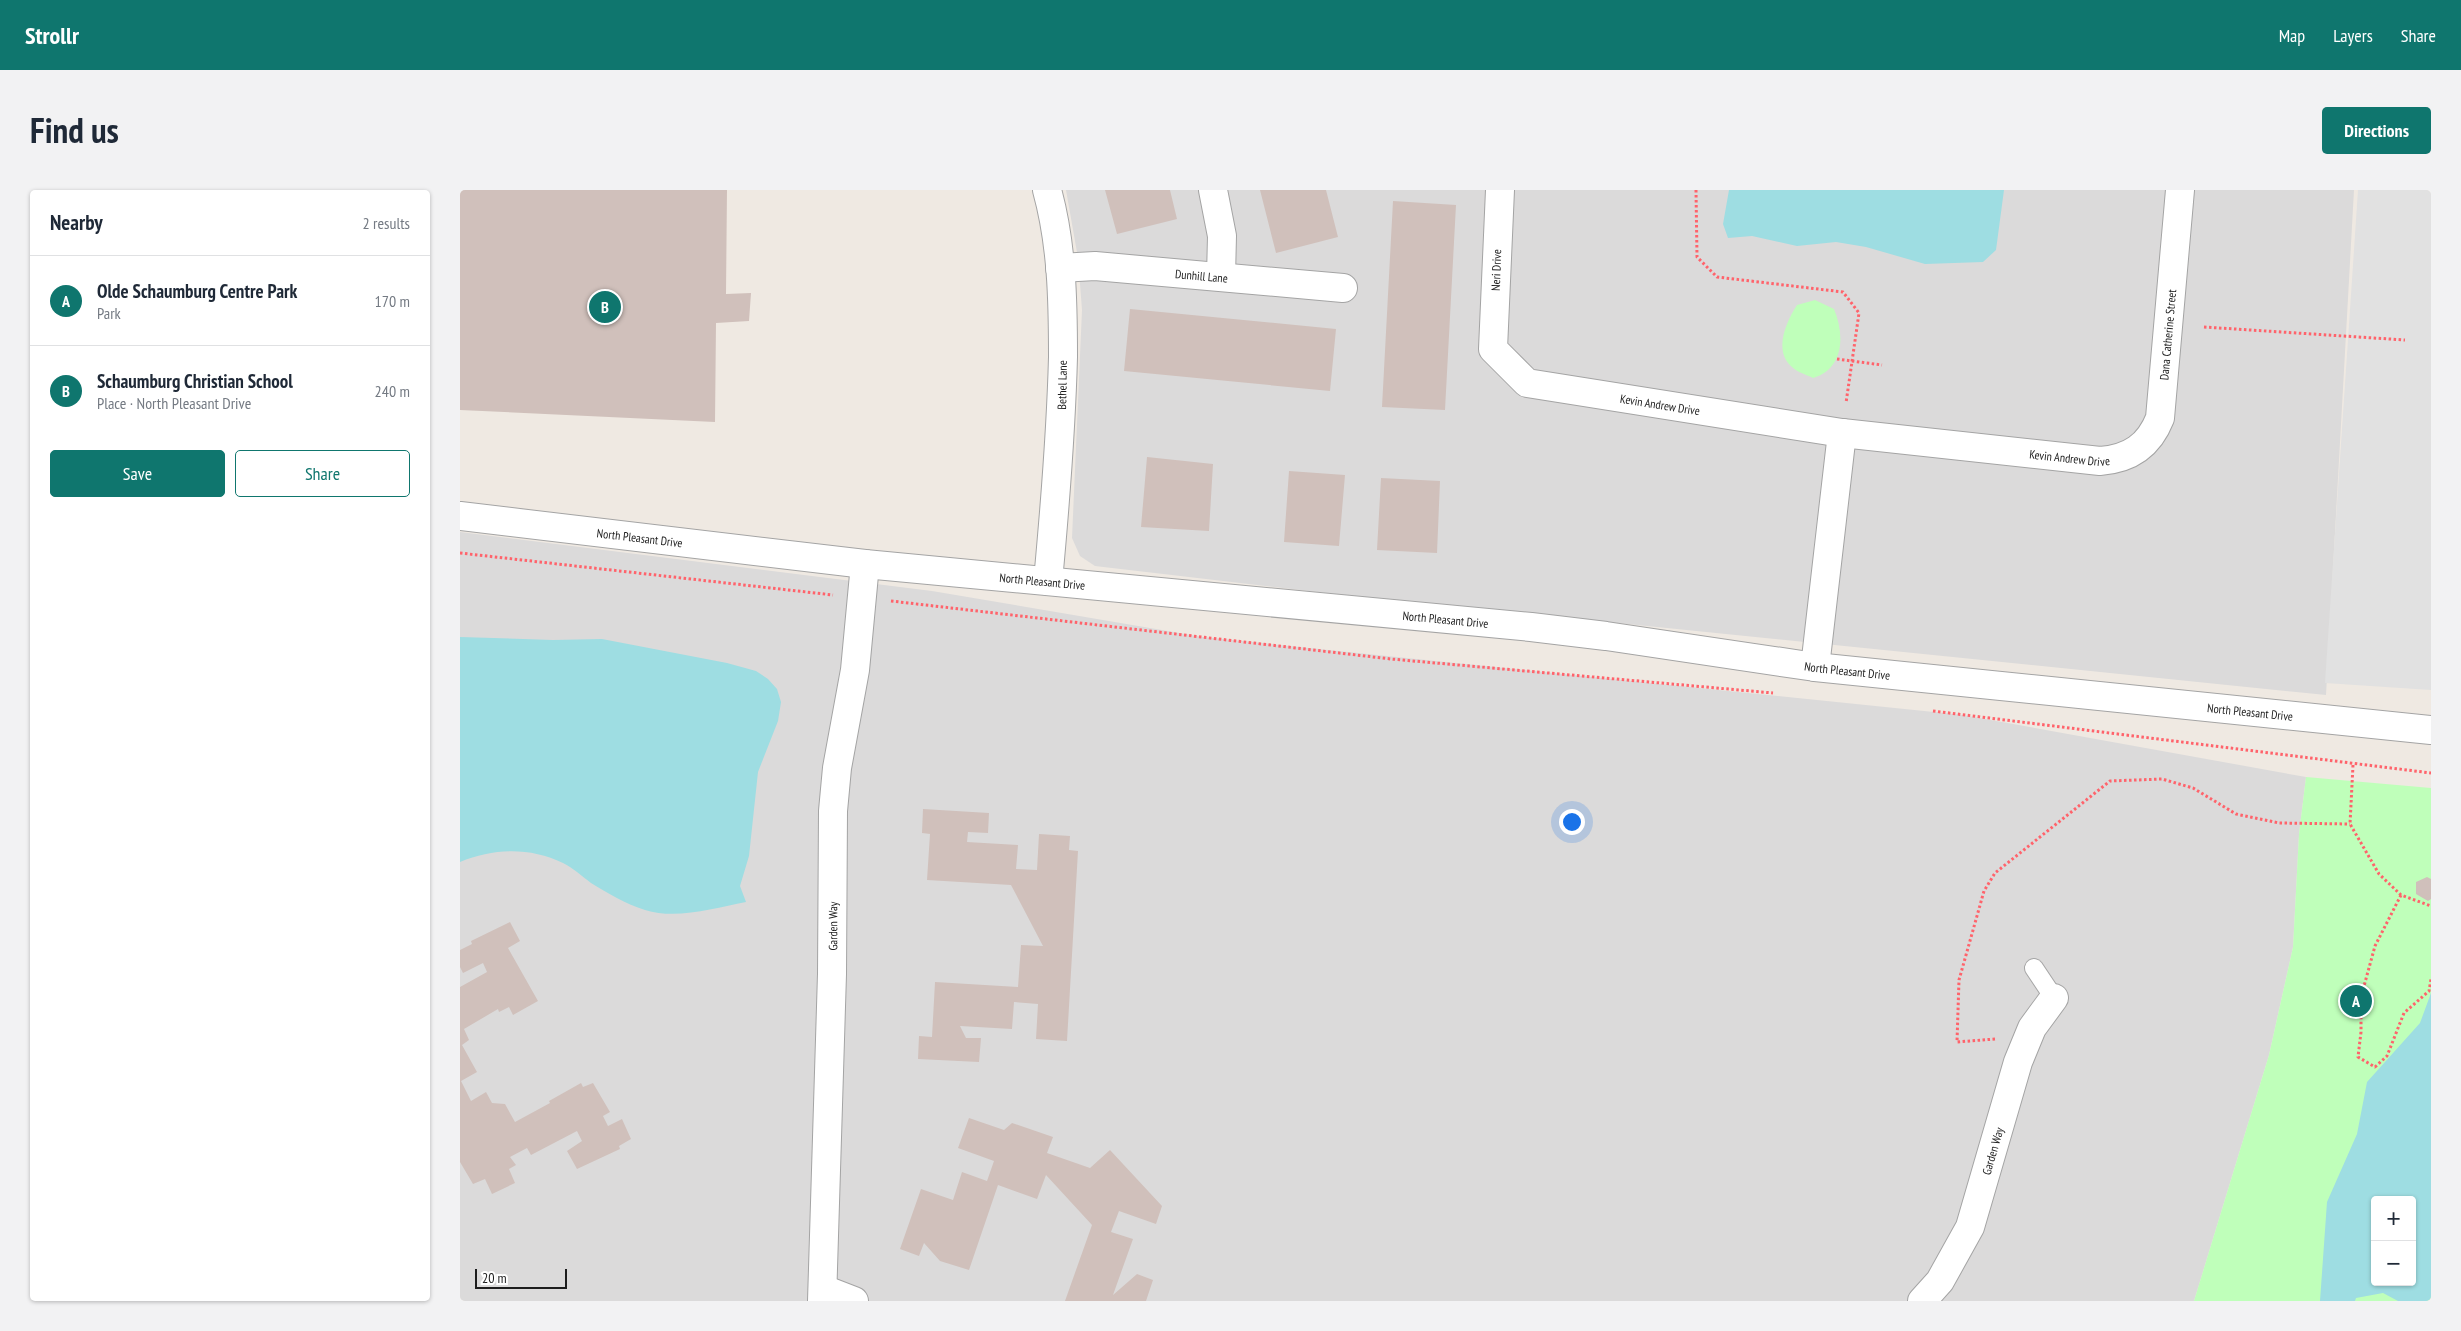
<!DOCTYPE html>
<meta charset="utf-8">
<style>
:root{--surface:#fff;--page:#f2f2f3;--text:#1f2937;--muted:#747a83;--line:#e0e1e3;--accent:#0f766e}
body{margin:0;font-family:"PT Sans Narrow",sans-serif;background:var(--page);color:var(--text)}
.controls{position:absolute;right:15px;bottom:15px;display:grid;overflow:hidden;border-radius:5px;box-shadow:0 1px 4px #0004}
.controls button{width:45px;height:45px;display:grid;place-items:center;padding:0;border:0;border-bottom:1px solid var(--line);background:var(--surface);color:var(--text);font:25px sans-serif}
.scale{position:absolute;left:15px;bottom:12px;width:92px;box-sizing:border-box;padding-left:5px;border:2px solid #1d1d1d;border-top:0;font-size:14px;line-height:18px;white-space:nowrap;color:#1d1d1d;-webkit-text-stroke:4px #fff;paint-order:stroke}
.you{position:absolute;left:1111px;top:631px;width:18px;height:18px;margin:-12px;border:4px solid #fff;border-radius:50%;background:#1a73e8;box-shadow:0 0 0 8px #1a73e833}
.badge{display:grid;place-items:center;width:32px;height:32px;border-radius:50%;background:var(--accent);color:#fff;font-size:16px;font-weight:700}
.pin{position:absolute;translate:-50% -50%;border:2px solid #fff;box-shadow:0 1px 5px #0006}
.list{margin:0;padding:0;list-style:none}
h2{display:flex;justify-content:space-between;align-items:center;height:65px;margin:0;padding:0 20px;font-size:21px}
h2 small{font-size:16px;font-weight:400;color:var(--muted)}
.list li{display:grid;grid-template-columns:32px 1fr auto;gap:15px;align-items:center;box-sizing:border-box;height:90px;padding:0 20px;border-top:1px solid var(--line)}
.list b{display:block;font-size:19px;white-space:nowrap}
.list p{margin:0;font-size:16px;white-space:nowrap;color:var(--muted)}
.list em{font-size:16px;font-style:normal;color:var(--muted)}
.actions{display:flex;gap:10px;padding:15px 20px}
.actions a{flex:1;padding:11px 0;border:1px solid var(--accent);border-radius:5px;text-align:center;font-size:18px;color:var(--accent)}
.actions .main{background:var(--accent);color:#fff}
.map{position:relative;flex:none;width:1971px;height:1111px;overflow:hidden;border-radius:5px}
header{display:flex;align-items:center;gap:30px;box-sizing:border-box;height:70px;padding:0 25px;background:var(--accent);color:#fff}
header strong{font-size:24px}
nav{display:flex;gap:28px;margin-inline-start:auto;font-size:18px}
.intro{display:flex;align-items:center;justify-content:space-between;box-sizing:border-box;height:120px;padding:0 30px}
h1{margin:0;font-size:35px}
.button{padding:12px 22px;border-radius:5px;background:var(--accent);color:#fff;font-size:18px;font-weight:700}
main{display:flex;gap:30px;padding:0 30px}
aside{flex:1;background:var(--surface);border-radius:5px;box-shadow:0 1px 4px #0004}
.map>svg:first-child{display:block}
.residential{fill:#dbdada}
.park{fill:#bfffba;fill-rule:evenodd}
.parking{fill:#e1e1e1}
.water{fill:#9edde2;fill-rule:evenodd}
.building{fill:#d0c0bb}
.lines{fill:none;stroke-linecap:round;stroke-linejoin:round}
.service-casing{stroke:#a4a4a4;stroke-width:20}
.minor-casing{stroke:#a4a4a4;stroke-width:30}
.path{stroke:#ff636b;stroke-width:3;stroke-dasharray:2.5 2.5;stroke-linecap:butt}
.service{stroke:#fff;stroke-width:18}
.minor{stroke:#fff;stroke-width:28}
.labels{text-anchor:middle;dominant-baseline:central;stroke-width:4;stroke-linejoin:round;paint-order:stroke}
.street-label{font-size:12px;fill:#1d1d1d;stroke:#fff}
</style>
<header>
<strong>Strollr</strong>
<nav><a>Map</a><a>Layers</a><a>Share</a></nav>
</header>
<div class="intro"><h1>Find us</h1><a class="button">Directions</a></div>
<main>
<aside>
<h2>Nearby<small>2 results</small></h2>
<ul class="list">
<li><span class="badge">A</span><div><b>Olde Schaumburg Centre Park</b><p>Park</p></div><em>170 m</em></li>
<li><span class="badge">B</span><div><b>Schaumburg Christian School</b><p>Place · North Pleasant Drive</p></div><em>240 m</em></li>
</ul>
<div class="actions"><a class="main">Save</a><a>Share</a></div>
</aside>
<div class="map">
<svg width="1971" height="1111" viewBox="0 0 1971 1111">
<rect width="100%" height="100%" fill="#efe9e2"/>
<path class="residential" d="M606,0H1894L1866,505L883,405L635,376L620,366L612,348L622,120L618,68Z
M0,342L472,401L743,447L1503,525L1846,587L1839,644L1833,757L1809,865L1734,1111H0Z"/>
<path class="park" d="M1355,110L1374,119C1385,145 1384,179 1353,188C1347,185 1337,182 1332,177C1313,161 1326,132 1337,115Z
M1846,587L1971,598V1111H1734L1809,865L1833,757L1839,644ZM1915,1010H1952V1092H1915Z"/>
<path class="parking" d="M1898,0H1971V500L1865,493Z"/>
<path class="water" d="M1269,0H1544L1536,60L1523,72L1465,74L1406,57L1376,52L1337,56L1292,46L1268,48L1263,34Z
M0,447L93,450L142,449L267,473L296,481L308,489L317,499L321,512L318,531L298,582L289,666L280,696L286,712C254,718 217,730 185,720C166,714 147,703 131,693C122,686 113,678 103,673C70,657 34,658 0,672Z
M1971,803V1111H1938L1923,1103L1896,1108L1895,1111H1860L1867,1012L1897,944L1907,892L1960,833ZM1915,1010H1952V1092H1915Z"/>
<path class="building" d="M0,0H267L266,104L291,103L289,131L256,133L255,232L0,220Z
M645,0H710L717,29L657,44Z
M800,0H866L878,47L816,63Z
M933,11L996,15L985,220L922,217Z
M670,119L876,139L870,201L664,181Z
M687,267L753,274L749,341L681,337Z
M829,281L885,285L879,356L824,352Z
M921,288L980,291L977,363L917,360Z
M463,619L529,623L528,643L508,642L507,652L558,655L556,679L577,680L579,644L610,646L609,660L618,661L607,851L576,849L578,814L554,812L552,839L500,836L506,848H521L519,872L458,869L459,846L472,847L475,792L558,797L561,755L583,756L551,695L467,690L470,644L462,643Z
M1967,687L1971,689V709L1968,711L1956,704V692Z
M50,732L60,751L48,758L78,811L53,825L49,817L39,822L38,819L4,839L9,850L2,855L17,882L1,891L11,911L26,902L32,913L45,914L55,932L90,913L89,911L121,893L123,897L133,893L150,922L143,926L148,936L162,929L171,949L159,956L160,959L117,979L107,961L122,951L117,941L71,965L67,958L50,967L56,975L49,979L55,993L32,1004L25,989L13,994L0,972V797L27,782L23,773L3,783L0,777V760L12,754L11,751Z
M509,928L544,940L552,933L593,947L587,963L630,978L650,960L702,1016L696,1034L659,1021L651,1042L673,1049L653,1105L677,1084L693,1090L686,1111H605L632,1035L586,985L577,1009L538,995L509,1080L480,1071L464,1053L459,1066L440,1059L461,999L493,1010L502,982L527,991L534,971L498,958Z"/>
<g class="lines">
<defs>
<path id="service" d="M1574,778L1594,808"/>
<g id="minor">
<path d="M587,0C602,54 603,111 603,167C601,242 595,316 588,391"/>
<path d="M753,0L762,46L761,86"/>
<path id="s1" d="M1040,0L1033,159L1067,193L1382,243L1640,271C1670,269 1689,256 1700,228L1720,0"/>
<path id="s2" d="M600,78L635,76L883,98"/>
<path id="s3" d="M0,326L405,374L1071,437L1146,446L1355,477L1971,540"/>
<path d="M1355,477L1382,243"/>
<path d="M363,1099L394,1111"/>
<path id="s4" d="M362,1111L372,784L373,621L377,578L395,480L405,374"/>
<path id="s5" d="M1462,1111L1480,1091L1510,1037L1558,872L1572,838L1594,808"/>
</g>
</defs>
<use href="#service" class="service-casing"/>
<use href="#minor" class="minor-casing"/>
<path class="path" d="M1236,0L1237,67L1257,87L1383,102L1399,123L1386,213
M1744,137L1945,150
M1377,169L1422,175
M0,363L373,405
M431,411L931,469L1313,503
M1473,521L1971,583
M1893,575L1890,634L1919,684L1941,705L1971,716
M1941,705L1915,756L1901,807V842L1898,867L1915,877L1927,866L1944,823L1969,801L1971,789
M1535,849L1497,852L1499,790L1524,701L1535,683L1650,591L1702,589L1733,598L1776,624L1819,633L1890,634"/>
<use href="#service" class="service"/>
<use href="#minor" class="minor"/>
</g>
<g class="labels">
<g class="street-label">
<text transform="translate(1036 80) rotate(-88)">Neri Drive</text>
<text stroke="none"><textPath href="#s2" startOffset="142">Dunhill Lane</textPath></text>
<text stroke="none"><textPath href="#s1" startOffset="948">Dana Catherine Street</textPath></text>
<text transform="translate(602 195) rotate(-89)">Bethel Lane</text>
<text stroke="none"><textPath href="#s1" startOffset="342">Kevin Andrew Drive</textPath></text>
<text stroke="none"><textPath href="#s1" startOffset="755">Kevin Andrew Drive</textPath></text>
<text stroke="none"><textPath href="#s3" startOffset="181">North Pleasant Drive</textPath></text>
<text stroke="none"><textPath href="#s3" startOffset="586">North Pleasant Drive</textPath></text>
<text stroke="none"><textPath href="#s3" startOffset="991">North Pleasant Drive</textPath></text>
<text stroke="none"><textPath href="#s3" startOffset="1396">North Pleasant Drive</textPath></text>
<text stroke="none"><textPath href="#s3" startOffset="1801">North Pleasant Drive</textPath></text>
<text stroke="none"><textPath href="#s4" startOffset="375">Garden Way</textPath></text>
<text stroke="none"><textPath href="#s5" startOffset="168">Garden Way</textPath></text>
</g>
</g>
</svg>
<div class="controls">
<button>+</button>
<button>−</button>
</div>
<div class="scale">20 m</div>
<div class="you"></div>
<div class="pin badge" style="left:1896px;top:811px">A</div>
<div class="pin badge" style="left:145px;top:117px">B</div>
</div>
</main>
